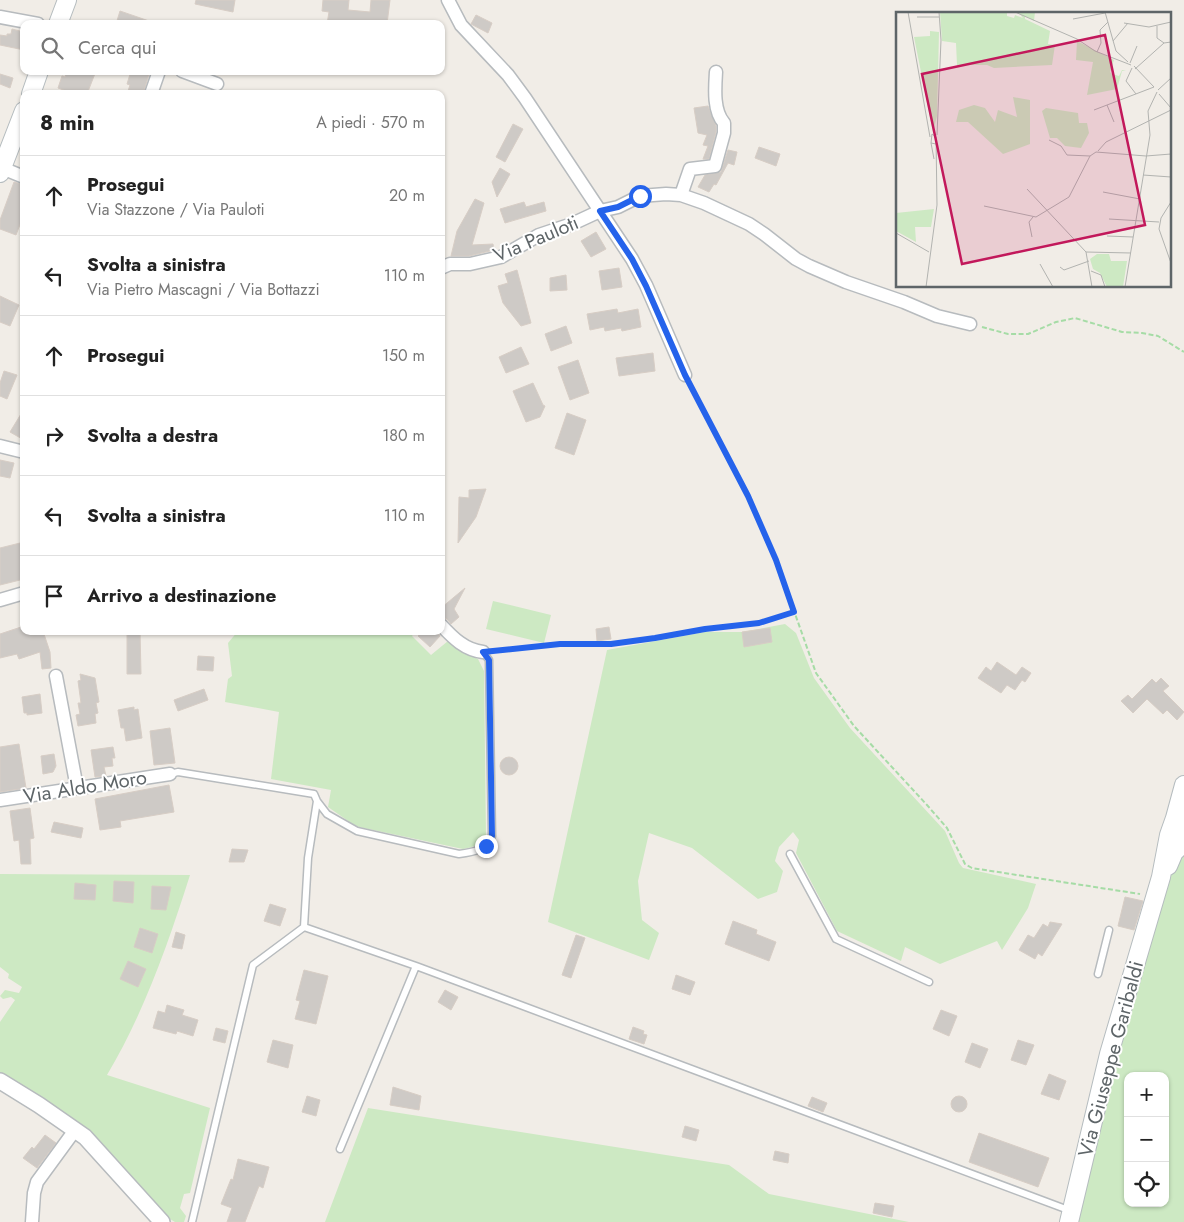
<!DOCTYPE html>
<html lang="it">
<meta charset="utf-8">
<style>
:root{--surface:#fff;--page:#f6f6f6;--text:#222;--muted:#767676;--line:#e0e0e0}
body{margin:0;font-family:Jost,sans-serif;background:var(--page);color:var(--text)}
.controls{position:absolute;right:15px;bottom:15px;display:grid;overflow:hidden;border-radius:10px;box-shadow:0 1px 4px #0004}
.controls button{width:45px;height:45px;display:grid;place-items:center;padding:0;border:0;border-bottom:1px solid var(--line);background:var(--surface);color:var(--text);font:25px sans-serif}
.stop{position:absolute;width:15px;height:15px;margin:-11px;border:4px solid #2563eb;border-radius:50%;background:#fff}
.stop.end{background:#2563eb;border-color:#fff;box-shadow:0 1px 5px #0008}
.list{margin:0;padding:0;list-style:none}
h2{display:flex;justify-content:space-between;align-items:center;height:65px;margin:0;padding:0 20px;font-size:21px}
h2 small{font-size:16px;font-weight:400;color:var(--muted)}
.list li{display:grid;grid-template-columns:32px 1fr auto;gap:15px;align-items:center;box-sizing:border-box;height:80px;padding:0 20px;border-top:1px solid var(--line)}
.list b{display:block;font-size:19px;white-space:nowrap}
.list p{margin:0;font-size:16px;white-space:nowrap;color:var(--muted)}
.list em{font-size:16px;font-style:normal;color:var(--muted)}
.icon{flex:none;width:28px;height:28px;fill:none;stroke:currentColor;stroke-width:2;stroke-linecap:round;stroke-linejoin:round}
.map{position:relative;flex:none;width:1184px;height:1222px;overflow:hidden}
.search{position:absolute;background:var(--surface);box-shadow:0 1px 4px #0004;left:20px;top:20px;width:425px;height:55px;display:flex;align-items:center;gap:12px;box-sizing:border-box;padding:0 18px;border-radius:10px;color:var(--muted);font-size:19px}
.panel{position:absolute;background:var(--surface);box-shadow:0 1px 4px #0004;left:20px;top:90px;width:425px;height:545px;border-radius:10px}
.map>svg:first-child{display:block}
.green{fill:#cde9c3;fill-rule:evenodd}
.building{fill:#cecac6;stroke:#d7cdc5}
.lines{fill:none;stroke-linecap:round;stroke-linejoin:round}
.service-casing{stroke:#b7bbbe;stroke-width:9}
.minor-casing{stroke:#b7bbbe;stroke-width:15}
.tertiary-casing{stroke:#b7bbbe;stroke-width:18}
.secondary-casing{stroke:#b5bcbf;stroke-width:20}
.path{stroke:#a6dca6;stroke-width:2;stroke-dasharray:5 2.5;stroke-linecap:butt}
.service{stroke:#fff;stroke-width:6}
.minor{stroke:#fff;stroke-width:12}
.tertiary{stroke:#fff;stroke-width:15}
.secondary{stroke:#fff;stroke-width:18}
.route{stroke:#2563eb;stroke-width:6}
.labels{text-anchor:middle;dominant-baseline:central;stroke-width:4;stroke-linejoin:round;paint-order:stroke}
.street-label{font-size:20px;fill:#5e6568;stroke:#fff}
.inset-road{fill:none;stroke:#b2b3b0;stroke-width:1}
.view{fill:#c2185b;fill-opacity:0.15;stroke:#c2185b;stroke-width:2.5}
.inset-edge{fill:none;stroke:#5e6568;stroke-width:2.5}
</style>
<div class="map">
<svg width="1184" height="1222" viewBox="0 0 1184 1222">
<rect width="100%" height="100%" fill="#f1ede7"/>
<path class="green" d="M493,601L551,615L544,643L486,629Z
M785,624L796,633L814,678L850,728L945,831L959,863L963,868L1036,884L1028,908L1002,950L997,941L940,964L905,947L901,961L837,931L796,853L799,840L793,832L779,847L775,861L783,871L777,892L758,899L692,848L649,833L638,881L642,920L659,933L649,960L548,922L607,650L705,632H742Z
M238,631H414L415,632L412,636L431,655L448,641L462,652L478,659L484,671L486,836C480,845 473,847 463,849L359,827L351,823L328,807L331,790L271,779L279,712L225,702L228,679L232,676L228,643Z
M1184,849V1222H1077L1147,943L1177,853ZM1128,1076H1165V1203H1128Z
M0,874L190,875C168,944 144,1013 107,1075L210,1108L190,1193L184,1194L180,1208L186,1216L184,1222H175L165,1216L47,1103L0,1073V1022L15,1000L11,997L3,999L0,996L5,990L19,993L22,987L8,978L9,974L0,967Z
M368,1108L729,1165L769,1194L909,1222H325Z"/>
<path class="building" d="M196,0H235L233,12L195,4Z
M323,0H349L348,10L370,12L371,0H390L387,24H327L329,12L322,11Z
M120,11L152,22V24H116Z
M476,15L492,23L488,33L471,24Z
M12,29L24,32V50L0,45V35L7,36V34H11Z
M67,71H96L87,94L76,90L75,94L58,88L62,76L65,77Z
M131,71H139L149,74L143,94H127L130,85L127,84Z
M0,74L13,78L10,88L0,84Z
M708,106L716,126V132L709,159H703L708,146L703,145L707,135L698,133L694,108Z
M513,124L523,129L505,162L496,157Z
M759,147L780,154L776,166L755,158Z
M728,150L737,152L734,165L728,163L716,185L714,184L709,192L698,187L705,175L721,172Z
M500,168L510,174L497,197L492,182Z
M14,182L24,185V214L16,235L0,229V220Z
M475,199L484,203L472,245L493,244L494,250L469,256H451L457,231Z
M524,202L526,207L544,202L546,211L505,223L500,209Z
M596,232L606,249L591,257L581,241Z
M619,268L622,287L602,290L599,271Z
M517,270L531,323L521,326L503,303L498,286L508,283L505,274Z
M566,275L567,290L550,291V278Z
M0,296L19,305L10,326L0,322Z
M617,309L618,313L638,309L641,327L622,331L621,328L605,331L604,327L590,330L587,314Z
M566,326L572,343L551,351L545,334Z
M521,347L529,364L506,373L499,357Z
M653,353L655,371L619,376L616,358Z
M578,360L589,393L570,400L558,367Z
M4,371L17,375L7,399L0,396V383Z
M533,383L543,405L545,406L540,417L526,422L513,391Z
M24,409V440L10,432Z
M567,413L586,420L574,455L555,448Z
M0,460L14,463L10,478L0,476Z
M486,489L476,517L458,543L459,497L469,498V490Z
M20,543L24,559V579L0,585V548Z
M465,588L454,609L459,617L451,624L447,619L441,617V608Z
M24,626V631H43L50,652L51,668L42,669L40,652L19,659L17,654L0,658V634Z
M609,627L611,639L597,641L596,629Z
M770,628L772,642L744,647L742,632Z
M127,631H140L141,674H127Z
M423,631H436L440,636L430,647L418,636Z
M198,656L214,657L213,671L197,670Z
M997,662L1016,675L1022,667L1031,673L1025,682L1022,680L1015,690L1007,685L1001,693L978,678L986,667L991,671Z
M80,674L95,678L99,702L96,703L98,713L95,714L96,723L78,726L76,715L80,714L78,703H81L78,681L81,680Z
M1161,678L1169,686L1163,691L1184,712L1177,720L1167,710L1163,714L1147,699L1133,713L1121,701L1128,695L1132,699L1152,679L1156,683Z
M204,689L208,700L178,711L174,700Z
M40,694L42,713L27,715V713H24L22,697Z
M134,707V710L138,709L142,738L126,741L124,728H121L118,710Z
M170,728L175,763L154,765L150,731Z
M19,744L26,788L0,792V747Z
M113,747L115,758H112L113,766L104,767L106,776L95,777L91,750Z
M54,754L56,766L53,772L43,774L41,756Z
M500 766a9 9 0 1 1 18 0a9 9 0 1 1-18 0Z
M169,785L174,812L120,821L121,827L100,830L95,799Z
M30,808L34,838L30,839L31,864H21L19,840L14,841L10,811Z
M54,822L83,828L81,838L51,832Z
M232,849L248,850L244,862H229Z
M114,881L134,882L133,903L113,901Z
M75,883L96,885L95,900L74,899Z
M152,886L171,887L166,910L151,909Z
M1125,897L1143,901L1134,930L1118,926Z
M270,904L286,909L280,926L264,921Z
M733,921L757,930L756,934L776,942L769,961L725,944Z
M1050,922L1062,924L1042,956L1038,953L1035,959L1019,950L1028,935L1034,938L1043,924L1048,927Z
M140,928L158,934L152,953L134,947Z
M176,932L185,935L182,949L172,947Z
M576,935L585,938L571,978L562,975Z
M128,961L146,969L138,987L120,979Z
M304,970L328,976L316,1024L295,1019L300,1001L296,1000Z
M676,975L695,982L690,995L672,989Z
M445,990L458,997L451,1010L438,1002Z
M167,1005L184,1010L182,1015L198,1020L193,1036L177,1031L176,1034L153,1028L158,1011L165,1013Z
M941,1010L957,1016L949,1036L933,1029Z
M633,1027L644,1031L643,1034L647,1035L644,1044L629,1039Z
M216,1028L228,1031L225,1043L213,1040Z
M273,1040L293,1045L288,1068L267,1062Z
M1018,1040L1034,1045L1026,1065L1011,1060Z
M972,1043L988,1049L980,1068L965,1062Z
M1049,1074L1066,1081L1059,1100L1041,1094Z
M393,1087L421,1096L419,1110L390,1105Z
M307,1096L320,1100L316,1116L302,1112Z
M951 1104a8 8 0 1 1 16 0a8 8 0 1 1-16 0Z
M812,1097L827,1103L823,1112L808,1106Z
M685,1126L699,1130L696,1141L682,1137Z
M979,1133L1049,1158L1038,1187L969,1162Z
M45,1135L56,1143L37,1168L23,1158L32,1147L34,1149Z
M775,1151L789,1154L788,1163L773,1160Z
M238,1159L269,1167L263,1188L259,1186L245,1222H227L232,1208L221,1204L231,1179L233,1180Z
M875,1203L894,1206L892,1217L873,1213Z"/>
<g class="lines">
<defs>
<path id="service" d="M170,774L178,772L314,794L317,801L308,858L304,927L416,966L1071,1211
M317,801L327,814L357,831L459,854C475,852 484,850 492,836L489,660L483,652
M790,854L836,939L929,982
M1098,974L1109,930
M340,1149L416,966
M192,1222L253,965L304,927"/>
<path id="minor" d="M448,0L461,25L508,75L525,98L632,259L646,285L685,375
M0,17L38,24
M182,71L217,84
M151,94L159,71
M2,168L24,177
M681,195L690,169L715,166L724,133V123C713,111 715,88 716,72
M441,268L450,264H470L501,257L539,235L572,224L600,211L618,207L640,196L666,194L681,195L704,203L749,224L764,234L796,259L809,266L846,282L904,302L937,316L970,324
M0,446L24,452
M0,600L24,593
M441,625C453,638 465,650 483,652
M56,676L77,788
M0,800L170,774
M32,1222L34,1193L37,1182L75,1130"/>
<path id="tertiary" d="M0,1081L39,1105L85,1137L162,1222"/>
<path id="secondary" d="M58,24L67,0
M31,94L39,71
M0,173L24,111
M1176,830L1175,818L1184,785
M1168,866L1174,852L1184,843
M1069,1222L1109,1054L1161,877L1169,835L1175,818"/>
</defs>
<use href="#service" class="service-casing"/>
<use href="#minor" class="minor-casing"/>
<use href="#tertiary" class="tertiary-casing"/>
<use href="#secondary" class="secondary-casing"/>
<path class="path" d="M982,327L1008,334H1028L1056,322L1075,318L1122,332L1142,333L1158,336L1184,352
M690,384L748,495L776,560L816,673L854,726L927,805L947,828L965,864L972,868L1140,894
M495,651L560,644H611L655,638L705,629L759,623L794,612"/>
<use href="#service" class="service"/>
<use href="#minor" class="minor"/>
<use href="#tertiary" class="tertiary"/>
<use href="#secondary" class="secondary"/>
</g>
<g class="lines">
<path class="route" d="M486,846L492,836L489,660L483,652L560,644H611L655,638L705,629L759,623L794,612L776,560L748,496L685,375L646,286L632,259L600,211L618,207L640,196"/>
</g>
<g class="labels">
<g class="street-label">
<text transform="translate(536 239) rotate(-23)">Via Pauloti</text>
<text transform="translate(85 787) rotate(-9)">Via Aldo Moro</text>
<text transform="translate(1111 1059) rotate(-75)">Via Giuseppe Garibaldi</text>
</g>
</g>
<g transform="translate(896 12)">
<rect width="275" height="275" fill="#f1ede7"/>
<path d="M44,0H111V4L118,6L119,3L127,6L122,0H139L138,9L129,4V7L154,19L152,32L159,33L156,53L98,56L91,53H61L60,31L46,29ZM34,19L43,20L41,104L37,120L18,25L34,24ZM181,29L218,48L214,60L216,62L223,64L226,58L230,59H226L221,77L191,83L197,50L180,48ZM117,85L134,88V132L107,142L72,110H60L63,98L78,93L89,96L99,110L102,98L121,105ZM150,96L182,101L183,111H191L193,121L185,136L169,134L161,126H154L146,99ZM38,197L35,215H19L20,230L0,219V201ZM201,242H213L215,249H231L227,275H211L204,261L197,257L194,247Z" fill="#cde9c3"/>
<path class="inset-road" d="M12,0L34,125M119,0L181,27L199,39L235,53M209,0L220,39L232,50M21,5H43M177,7L209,1M228,11L253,15L275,10M261,14V26L268,31M217,29L232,11M201,40L205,31L204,18L212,10M234,51L241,34M238,54L258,75M236,56L230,69L240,82M239,57L268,31L275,30M262,78L275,66M263,82L275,96M211,93L218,110M198,98L258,75M41,123L45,28L43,0M153,128L165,134L171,143L194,144M35,131L38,147M202,139L210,130L275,98M247,163L275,165M131,177L190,240L235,241M207,180L244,187M275,190L265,206L263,217L275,251M88,194L140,205L173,185L194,144L200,140L250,144L275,142M213,207L263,210M0,221L33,240M211,224L237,225M136,225L133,210L137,205M190,240L196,275M144,252L157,275M164,255L168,258L193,249M195,259L205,263L209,275M30,275L41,193L40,125L36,122L35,131L40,132M229,275L254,123L252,99L261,80"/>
<path class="view" d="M209,23L249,213L66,252L26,62Z"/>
<rect width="275" height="275" class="inset-edge"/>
</g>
</svg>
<div class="controls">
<button>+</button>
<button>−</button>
<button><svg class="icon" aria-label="locate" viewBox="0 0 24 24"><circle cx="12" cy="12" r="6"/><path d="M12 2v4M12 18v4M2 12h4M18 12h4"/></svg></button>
</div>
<div class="stop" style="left:640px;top:196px"></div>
<div class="stop end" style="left:486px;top:846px"></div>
<div class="search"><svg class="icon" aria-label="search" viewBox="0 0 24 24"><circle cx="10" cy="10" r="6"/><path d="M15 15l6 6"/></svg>Cerca qui</div>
<section class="panel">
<h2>8 min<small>A piedi · 570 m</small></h2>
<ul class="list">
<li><svg class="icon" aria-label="ahead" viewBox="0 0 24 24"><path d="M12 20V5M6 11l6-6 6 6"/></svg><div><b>Prosegui</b><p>Via Stazzone / Via Pauloti</p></div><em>20 m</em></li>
<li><svg class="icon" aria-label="left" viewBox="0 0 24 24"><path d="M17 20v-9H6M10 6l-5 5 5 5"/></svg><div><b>Svolta a sinistra</b><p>Via Pietro Mascagni / Via Bottazzi</p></div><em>110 m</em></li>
<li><svg class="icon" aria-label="ahead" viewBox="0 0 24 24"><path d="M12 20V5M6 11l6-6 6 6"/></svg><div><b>Prosegui</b></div><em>150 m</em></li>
<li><svg class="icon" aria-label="right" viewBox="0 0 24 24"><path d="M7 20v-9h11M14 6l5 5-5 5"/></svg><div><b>Svolta a destra</b></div><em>180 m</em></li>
<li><svg class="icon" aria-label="left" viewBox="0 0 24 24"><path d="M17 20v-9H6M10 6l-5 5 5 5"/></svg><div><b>Svolta a sinistra</b></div><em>110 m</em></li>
<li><svg class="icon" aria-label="arrive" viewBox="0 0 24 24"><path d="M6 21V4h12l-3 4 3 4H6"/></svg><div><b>Arrivo a destinazione</b></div></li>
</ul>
</section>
</div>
